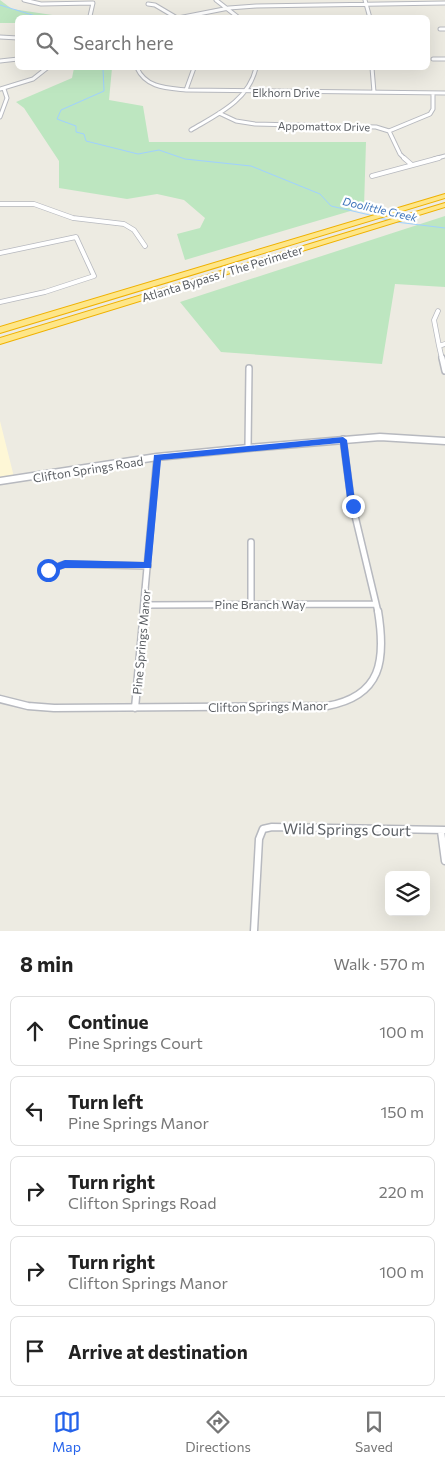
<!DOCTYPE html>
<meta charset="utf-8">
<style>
:root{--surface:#fff;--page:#f2f2f2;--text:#222;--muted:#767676;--line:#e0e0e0;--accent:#2563eb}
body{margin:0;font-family:Commissioner,sans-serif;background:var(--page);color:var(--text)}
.controls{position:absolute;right:15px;bottom:15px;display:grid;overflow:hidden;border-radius:8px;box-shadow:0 5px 20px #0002}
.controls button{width:45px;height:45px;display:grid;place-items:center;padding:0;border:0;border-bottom:1px solid var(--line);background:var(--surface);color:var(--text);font:25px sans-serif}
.stop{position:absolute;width:15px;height:15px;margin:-11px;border:4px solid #2563eb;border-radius:50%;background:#fff}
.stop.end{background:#2563eb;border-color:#fff;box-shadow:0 1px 5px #0008}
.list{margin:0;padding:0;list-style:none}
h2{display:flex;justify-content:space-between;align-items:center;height:65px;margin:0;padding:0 20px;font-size:21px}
h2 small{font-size:16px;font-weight:400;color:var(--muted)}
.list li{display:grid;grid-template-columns:32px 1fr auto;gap:15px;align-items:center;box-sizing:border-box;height:70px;margin:0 10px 10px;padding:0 10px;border:1px solid var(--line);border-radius:8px}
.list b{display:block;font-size:19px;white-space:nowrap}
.list p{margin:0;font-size:16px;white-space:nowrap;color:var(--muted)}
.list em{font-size:16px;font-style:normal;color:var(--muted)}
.icon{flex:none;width:28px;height:28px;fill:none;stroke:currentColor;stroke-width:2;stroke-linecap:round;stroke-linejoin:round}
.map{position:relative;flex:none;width:445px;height:931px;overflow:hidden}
.search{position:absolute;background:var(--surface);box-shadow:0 5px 20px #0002;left:15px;right:15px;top:15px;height:55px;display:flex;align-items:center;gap:12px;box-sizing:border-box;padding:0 18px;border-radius:8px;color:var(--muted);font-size:19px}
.sheet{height:465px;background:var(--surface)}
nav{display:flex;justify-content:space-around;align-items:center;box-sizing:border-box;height:70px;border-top:1px solid var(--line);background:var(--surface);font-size:14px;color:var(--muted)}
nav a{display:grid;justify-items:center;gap:2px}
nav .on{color:var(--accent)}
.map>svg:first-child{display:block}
.commercial{fill:#fef7d6}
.green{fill:#bde6c0}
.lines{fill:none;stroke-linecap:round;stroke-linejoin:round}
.stream{stroke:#a0d1ff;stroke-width:1}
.minor-far3-casing{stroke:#b7b9bf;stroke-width:5}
.minor-far2-casing{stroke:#b7b9bf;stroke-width:5.5}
.minor-far1-casing{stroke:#b7b9bf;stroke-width:8}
.minor-casing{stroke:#b7b9bf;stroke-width:9}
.tertiary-casing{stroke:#b7b9bf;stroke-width:9}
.motorway-casing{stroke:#efb100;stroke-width:2}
.minor-far3{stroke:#fff;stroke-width:3}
.minor-far2{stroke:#fff;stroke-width:4}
.minor-far1{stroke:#fff;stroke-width:5}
.minor{stroke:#fff;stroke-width:6}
.tertiary{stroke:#fff;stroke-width:6}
.motorway{fill:#fee688;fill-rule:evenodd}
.route{fill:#2563eb}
.labels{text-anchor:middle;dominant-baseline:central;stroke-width:4.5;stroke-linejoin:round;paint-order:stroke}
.far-street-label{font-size:11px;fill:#5a5e63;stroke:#fff}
.far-water-label{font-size:11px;font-style:italic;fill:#3f75bb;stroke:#fff}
.street-label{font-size:12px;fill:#5a5e63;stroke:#fff}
.near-street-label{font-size:15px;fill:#5a5e63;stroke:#fff}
</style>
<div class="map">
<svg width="445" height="931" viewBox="0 0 445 931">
<rect width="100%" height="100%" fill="#edebe2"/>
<path class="commercial" d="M0,421L15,481L0,479Z"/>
<path class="green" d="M0,0L12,9L66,17L18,18L17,23H0Z
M74,68H112L109,100L143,106L149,142H366L364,207L185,260L177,234L200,228L205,218L184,200L157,194L127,199L59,188V161L24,108L16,102L72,78Z
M445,216V287L395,284L382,364L221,352L180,302Z"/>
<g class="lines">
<path class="stream" d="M0,5L42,18
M103,68L104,91L61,110L57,119L76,126V132L84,134L86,141L138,154L159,150L185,159L251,166L320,194L331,206L374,216
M379,218L389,220
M396,222L445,228"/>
<defs>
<path id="minor-far3" d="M24,0L41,4L93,3L90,16
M216,0L239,18
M365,0L370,18
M148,4L155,5L177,18
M178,18L229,8L256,6L445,3
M440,29H445
M0,37L18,38
M433,59H445
M0,61L18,59
M137,68C146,88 167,88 186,90L445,93
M372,68L374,92
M0,89L33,79L47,68
M186,90L194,68
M219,113L236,121L255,124L376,127L389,131L400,154L405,159
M0,117L7,98L4,89
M191,130C218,114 248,101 256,68
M389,131L430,114L433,109V93
M434,159L445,156"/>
<path id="minor-far2" d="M404,158L412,165
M372,176L439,158
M0,204H34L73,218L124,224L134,230L145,246
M0,253L76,237L94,276L45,292L0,302
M438,311L434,320L439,346
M442,359L439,346L445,344"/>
<path id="minor-far1" d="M442,358L445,371
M343,439L351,499L378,612
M248,448L249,368
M251,542V605
M48,570L65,564L148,566
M144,605L376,604
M143,612L157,457"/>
<path id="minor" d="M0,699L28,706L54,708L327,706C382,696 386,660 378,611
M135,708L144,611
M441,831L445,861
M254,931L259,839L263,829L272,827L445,830"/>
<path id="tertiary" d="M0,481L157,457L248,448L380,437L445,441"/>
<path id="motorway" d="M445,194V198L0,333V327Z
M445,203V207L0,344V338Z"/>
</defs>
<use href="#minor-far3" class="minor-far3-casing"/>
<use href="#minor-far2" class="minor-far2-casing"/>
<use href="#minor-far1" class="minor-far1-casing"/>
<use href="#minor" class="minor-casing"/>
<use href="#tertiary" class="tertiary-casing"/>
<use href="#motorway" class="motorway-casing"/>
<use href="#minor-far3" class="minor-far3"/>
<use href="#minor-far2" class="minor-far2"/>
<use href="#minor-far1" class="minor-far1"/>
<use href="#minor" class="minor"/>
<use href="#tertiary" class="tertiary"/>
<use href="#motorway" class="motorway"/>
</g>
<path class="route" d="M343,437L347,440L356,509L353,510L348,506L340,443L161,460L151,568H65L48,574L44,570L45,568L65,560L144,562L154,455Z"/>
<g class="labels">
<g class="far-street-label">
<text x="286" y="92">Elkhorn Drive</text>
<text transform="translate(324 126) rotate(1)">Appomattox Drive</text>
</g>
<g class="far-water-label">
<text transform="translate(380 209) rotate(13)">Doolittle Creek</text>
</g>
<g class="street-label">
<text transform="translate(222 273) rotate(-17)">Atlanta Bypass / The Perimeter</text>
<text transform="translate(88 469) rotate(-9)">Clifton Springs Road</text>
<text x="260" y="604">Pine Branch Way</text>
<text transform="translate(141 642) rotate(-85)">Pine Springs Manor</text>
<text transform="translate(268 706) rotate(-1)">Clifton Springs Manor</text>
</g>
<g class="near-street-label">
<text transform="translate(347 829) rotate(1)">Wild Springs Court</text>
</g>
</g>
</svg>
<div class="controls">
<button><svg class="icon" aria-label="layers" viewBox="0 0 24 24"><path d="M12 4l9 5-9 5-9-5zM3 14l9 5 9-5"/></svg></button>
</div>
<div class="stop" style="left:48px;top:570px"></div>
<div class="stop end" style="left:353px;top:506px"></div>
<div class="search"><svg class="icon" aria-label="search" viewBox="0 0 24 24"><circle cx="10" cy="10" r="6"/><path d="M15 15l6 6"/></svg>Search here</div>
</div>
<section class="sheet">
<h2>8 min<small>Walk · 570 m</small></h2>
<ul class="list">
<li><svg class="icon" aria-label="ahead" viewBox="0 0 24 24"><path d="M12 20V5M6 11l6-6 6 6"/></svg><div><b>Continue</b><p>Pine Springs Court</p></div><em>100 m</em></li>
<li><svg class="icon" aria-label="left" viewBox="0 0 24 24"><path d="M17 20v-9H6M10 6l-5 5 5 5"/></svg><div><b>Turn left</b><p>Pine Springs Manor</p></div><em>150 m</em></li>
<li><svg class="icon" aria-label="right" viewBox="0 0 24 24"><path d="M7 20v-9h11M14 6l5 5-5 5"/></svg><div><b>Turn right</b><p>Clifton Springs Road</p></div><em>220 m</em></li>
<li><svg class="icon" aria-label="right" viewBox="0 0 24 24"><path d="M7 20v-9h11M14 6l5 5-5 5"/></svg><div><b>Turn right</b><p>Clifton Springs Manor</p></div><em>100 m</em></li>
<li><svg class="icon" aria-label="arrive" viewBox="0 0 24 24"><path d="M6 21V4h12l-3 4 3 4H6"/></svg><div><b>Arrive at destination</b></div></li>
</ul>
</section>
<nav>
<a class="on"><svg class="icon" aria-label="map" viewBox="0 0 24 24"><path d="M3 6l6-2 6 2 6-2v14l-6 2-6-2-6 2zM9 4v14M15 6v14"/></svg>Map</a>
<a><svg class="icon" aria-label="directions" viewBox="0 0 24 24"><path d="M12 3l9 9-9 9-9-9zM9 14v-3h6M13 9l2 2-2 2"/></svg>Directions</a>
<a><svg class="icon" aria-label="saved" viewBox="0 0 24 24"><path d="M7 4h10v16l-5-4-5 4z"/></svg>Saved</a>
</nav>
